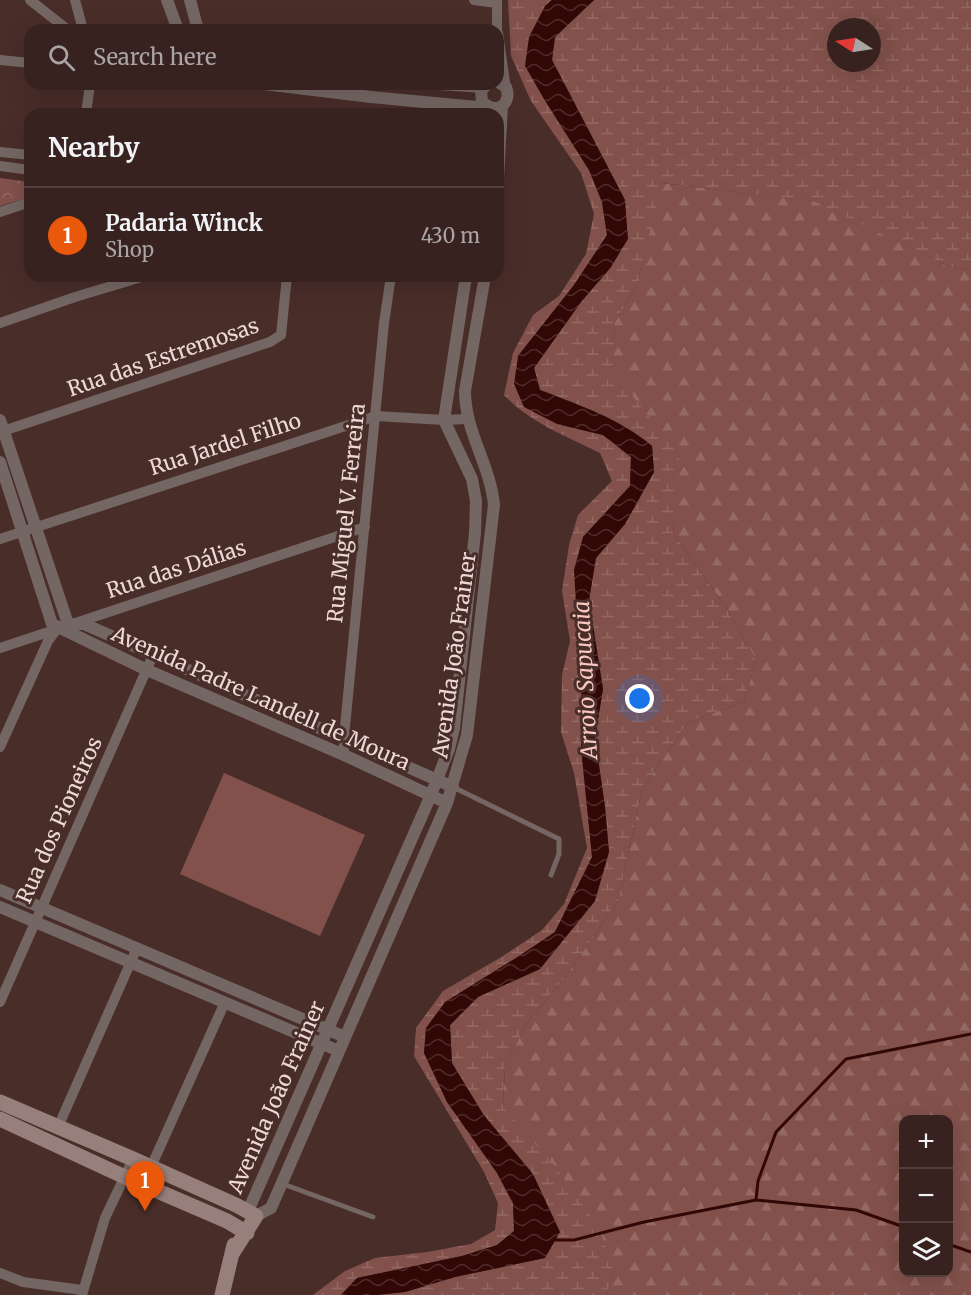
<!DOCTYPE html>
<meta charset="utf-8">
<style>
:root{--surface:#37221f;--page:#3e2a28;--text:#f1f3f6;--muted:#aaa4a4;--line:#513f3d;--accent:#ea580c}
body{margin:0;font-family:Merriweather,serif;background:var(--page);color:var(--text)}
.controls{position:absolute;right:18px;bottom:18px;display:grid;overflow:hidden;border-radius:12px;box-shadow:0 6px 24px #0002}
.controls button{width:54px;height:54px;display:grid;place-items:center;padding:0;border:0;border-bottom:2px solid var(--line);background:var(--surface);color:var(--text);font:30px sans-serif}
.compass{position:absolute;left:827px;top:18px;width:54px;height:54px;border-radius:50%;background:var(--surface);box-shadow:0 6px 24px #0002;rotate:282deg}
.you{position:absolute;left:640px;top:699px;width:21px;height:21px;margin:-15px;border:4px solid #fff;border-radius:50%;background:#1a73e8;box-shadow:0 0 0 9px #1a73e833}
.badge{display:grid;place-items:center;width:39px;height:39px;border-radius:50%;background:var(--accent);color:#fff;font-size:20px;font-weight:700}
.pin{position:absolute;translate:-50% -50px;filter:drop-shadow(0 2px 3px #0008)}
.pin::after{content:'';position:absolute;top:32px;width:21px;height:18px;background:inherit;clip-path:polygon(0 0,100% 0,50% 100%)}
.list{margin:0;padding:0;list-style:none}
h2{display:flex;justify-content:space-between;align-items:center;height:78px;margin:0;padding:0 24px;font-size:26px}
h2 small{font-size:20px;font-weight:400;color:var(--muted)}
.list li{display:grid;grid-template-columns:39px 1fr auto;gap:18px;align-items:center;box-sizing:border-box;height:96px;padding:0 24px;border-top:2px solid var(--line)}
.list b{display:block;font-size:22px;white-space:nowrap}
.list p{margin:0;font-size:20px;white-space:nowrap;color:var(--muted)}
.list em{font-size:20px;font-style:normal;color:var(--muted)}
.icon{flex:none;width:33px;height:33px;fill:none;stroke:currentColor;stroke-width:2;stroke-linecap:round;stroke-linejoin:round}
.map{position:relative;flex:none;width:971px;height:1295px;overflow:hidden}
.search{position:absolute;background:var(--surface);box-shadow:0 6px 24px #0002;left:24px;top:24px;width:480px;height:66px;display:flex;align-items:center;gap:15px;box-sizing:border-box;padding:0 21px;border-radius:18px;color:var(--muted);font-size:22px}
.panel{position:absolute;background:var(--surface);box-shadow:0 6px 24px #0002;left:24px;top:108px;width:480px;height:174px;border-radius:18px}
.map>svg:first-child{display:block}
.green{fill:#82514b}
.forest{fill:url(#forest-firs);fill-rule:evenodd}
.wetland{fill:url(#wetland-marsh);fill-rule:evenodd}
.park{fill:url(#park-crowns)}
.water{fill:url(#water-waves)}
.lines{fill:none;stroke-linecap:round;stroke-linejoin:round}
.stream{stroke:#320806;stroke-width:3}
.service{stroke:#746663;stroke-width:5}
.minor{stroke:#746663;stroke-width:10}
.tertiary{stroke:#746663;stroke-width:12}
.secondary{stroke:#97807c;stroke-width:15}
.labels{text-anchor:middle;dominant-baseline:central;stroke-width:6;stroke-linejoin:round;paint-order:stroke}
.street-label{font-size:21px;fill:#ecd9d6;stroke:#492d29}
.water-label{font-size:22px;font-style:italic;fill:#f9c7c0;stroke:#492d29}
</style>
<div class="map">
<svg width="971" height="1295" viewBox="0 0 971 1295">
<defs>
<pattern id="forest-firs" width="22" height="20" patternUnits="userSpaceOnUse" patternTransform="scale(1.5)"><rect width="22" height="20" fill="#82514b"/><path d="M5 1l3.5 6h-7zM16 11l3.5 6h-7z" fill="#946964"/></pattern>
<pattern id="wetland-marsh" width="20" height="14" patternUnits="userSpaceOnUse" patternTransform="scale(1.5)"><rect width="20" height="14" fill="#82514b"/><path d="M1 5h8M5 5V1M11 12h8M15 12V8" fill="none" stroke="#946964"/></pattern>
<pattern id="park-crowns" width="20" height="18" patternUnits="userSpaceOnUse" patternTransform="scale(1.5)"><rect width="20" height="18" fill="#82514b"/><path d="M2 6a3 3 0 1 1 6 0M12 15a3 3 0 1 1 6 0" fill="none" stroke="#946964"/></pattern>
<pattern id="water-waves" width="16" height="10" patternUnits="userSpaceOnUse" patternTransform="scale(1.5)"><rect width="16" height="10" fill="#320806"/><path d="M0 5q4-4 8 0t8 0" fill="none" stroke="#502b2a"/></pattern>
</defs>
<rect width="100%" height="100%" fill="#492d29"/>
<path class="green" d="M224,773L365,835L320,936L180,874Z"/>
<path class="forest" d="M661,183L815,201L948,266L971,270V1295H607L614,1269L503,1107L505,1064L528,1022L566,976L618,901L642,789L688,722L744,702L756,660L727,609L673,533L678,455L612,371L615,322L636,288ZM904,1120H948V1272H904Z"/>
<path class="wetland" d="M508,0H552L545,6L544,99L589,170L602,202L607,235L574,285L518,356L557,424L603,435L631,457L630,486L583,537L581,747L592,857L555,932L426,1028L424,1053L447,1102L497,1173L513,1203L514,1231L497,1245L462,1256L357,1278L341,1295H313L345,1271L375,1258L427,1252L471,1244L495,1230L498,1203L484,1172L414,1056L416,1028L443,991L503,956L542,930L564,904L587,848L574,773L561,732L562,675L570,641L562,591L569,545L578,515L612,481L600,453C567,437 529,422 504,395L513,353L533,315L559,296L586,254L594,214L581,173L531,101L511,56Z
M594,0H971V270L948,266L813,201L662,183L636,288L615,322L613,371L679,455L673,533L727,609L756,660L744,702L688,722L642,789L618,901L566,976L528,1022L505,1064L503,1107L553,1164L599,1227L614,1270L607,1295H377L405,1292L455,1277L545,1258L483,1114L452,1063L450,1025L478,997L540,969L609,852L605,807L595,737L603,689L589,600L596,558L625,524L654,472L652,446C620,419 579,405 540,390L534,368L581,302L611,267L625,200L552,60L555,37ZM836,27H872V63H836Z"/>
<path class="park" d="M0,178L30,182V197L0,206Z"/>
<path class="water" d="M552,0H594L555,37L552,60L625,200L628,239L611,267L581,302L534,368L540,390C579,405 620,419 652,446L654,472L625,524L596,558L589,600L603,689L595,737L605,807L609,852L595,901L540,969L478,997L450,1025L452,1063L483,1114L533,1174L560,1232L545,1258L455,1277L405,1292L377,1295H341L357,1278L462,1256L497,1245L514,1231L513,1203L497,1173L447,1102L424,1053L426,1028L445,1002L519,956L555,932L592,857L581,747L582,706L574,570L583,537L630,486L631,457L603,435L557,424L524,407L514,384L518,356L574,285L607,235L602,202L589,170L544,99L525,66L529,37L545,6Z"/>
<g class="lines">
<path class="stream" d="M756,1200L758,1181L776,1132L846,1059L971,1034
M553,1240H574L644,1222L756,1200L856,1210L904,1227
M948,1244L971,1252"/>
<path class="service" d="M453,787L559,839V854L551,875
M283,1184L373,1217"/>
<path class="minor" d="M30,0L68,30
M75,0L83,30
M474,0L497,3
M497,30V0
M498,33L506,89
M0,60L30,63
M86,114L90,84
M0,152L30,155
M0,166L30,170
M0,212L30,202
M0,323L75,297L145,276
M0,432L270,342L281,335L287,276
M0,539L376,416L444,420L467,419
M0,648L365,527
M0,747L48,641L57,629
M344,755V737L384,323L391,276
M0,1002L153,655
M58,1127L137,948
M151,1167L225,1002
M0,1273L23,1282L82,1290
M82,1295L105,1218L133,1159"/>
<path class="tertiary" d="M167,0L178,30
M190,0L198,30
M264,84L371,97L477,107L483,103
M439,84L483,87
M487,84L481,91L482,101C494,116 513,105 506,87L498,82
M498,179L502,106
M0,420L68,624H84L453,787
M0,462L52,624L147,670L344,755L447,803
M0,890L345,1037
M0,907L339,1051
M248,1211L431,795L449,749L454,728L475,533L476,501L472,479L444,420L466,276
M256,1216L271,1208L447,803L467,735L494,505C490,464 465,432 465,391L485,276"/>
<path class="secondary" d="M0,1102L133,1159L236,1205L256,1216L232,1254
M0,1119L125,1177L227,1221L247,1233
M222,1295L234,1245"/>
</g>
<g class="labels">
<g class="street-label">
<text transform="translate(163 357) rotate(-19)">Rua das Estremosas</text>
<text transform="translate(225 444) rotate(-18)">Rua Jardel Filho</text>
<text transform="translate(346 513) rotate(-84)">Rua Miguel V. Ferreira</text>
<text transform="translate(176 569) rotate(-18)">Rua das Dálias</text>
<text transform="translate(454 655) rotate(-82)">Avenida João Frainer</text>
<text transform="translate(261 698) rotate(24)">Avenida Padre Landell de Moura</text>
<text transform="translate(59 820) rotate(-66)">Rua dos Pioneiros</text>
<text transform="translate(276 1097) rotate(-66)">Avenida João Frainer</text>
</g>
<g class="water-label">
<text transform="translate(585 680) rotate(-93)">Arroio Sapucaia</text>
</g>
</g>
</svg>
<div class="controls">
<button>+</button>
<button>−</button>
<button><svg class="icon" aria-label="layers" viewBox="0 0 24 24"><path d="M12 4l9 5-9 5-9-5zM3 14l9 5 9-5"/></svg></button>
</div>
<svg class="compass" viewBox="-18 -18 36 36"><path d="M0-13l5 13h-10z" fill="#e53935"/><path d="M0 13l5-13h-10z" fill="#aaa4a4"/></svg>
<div class="you"></div>
<div class="pin badge" style="left:145px;top:1211px">1</div>
<div class="search"><svg class="icon" aria-label="search" viewBox="0 0 24 24"><circle cx="10" cy="10" r="6"/><path d="M15 15l6 6"/></svg>Search here</div>
<section class="panel">
<h2>Nearby<small></small></h2>
<ul class="list">
<li><span class="badge">1</span><div><b>Padaria Winck</b><p>Shop</p></div><em>430 m</em></li>
</ul>
</section>
</div>
